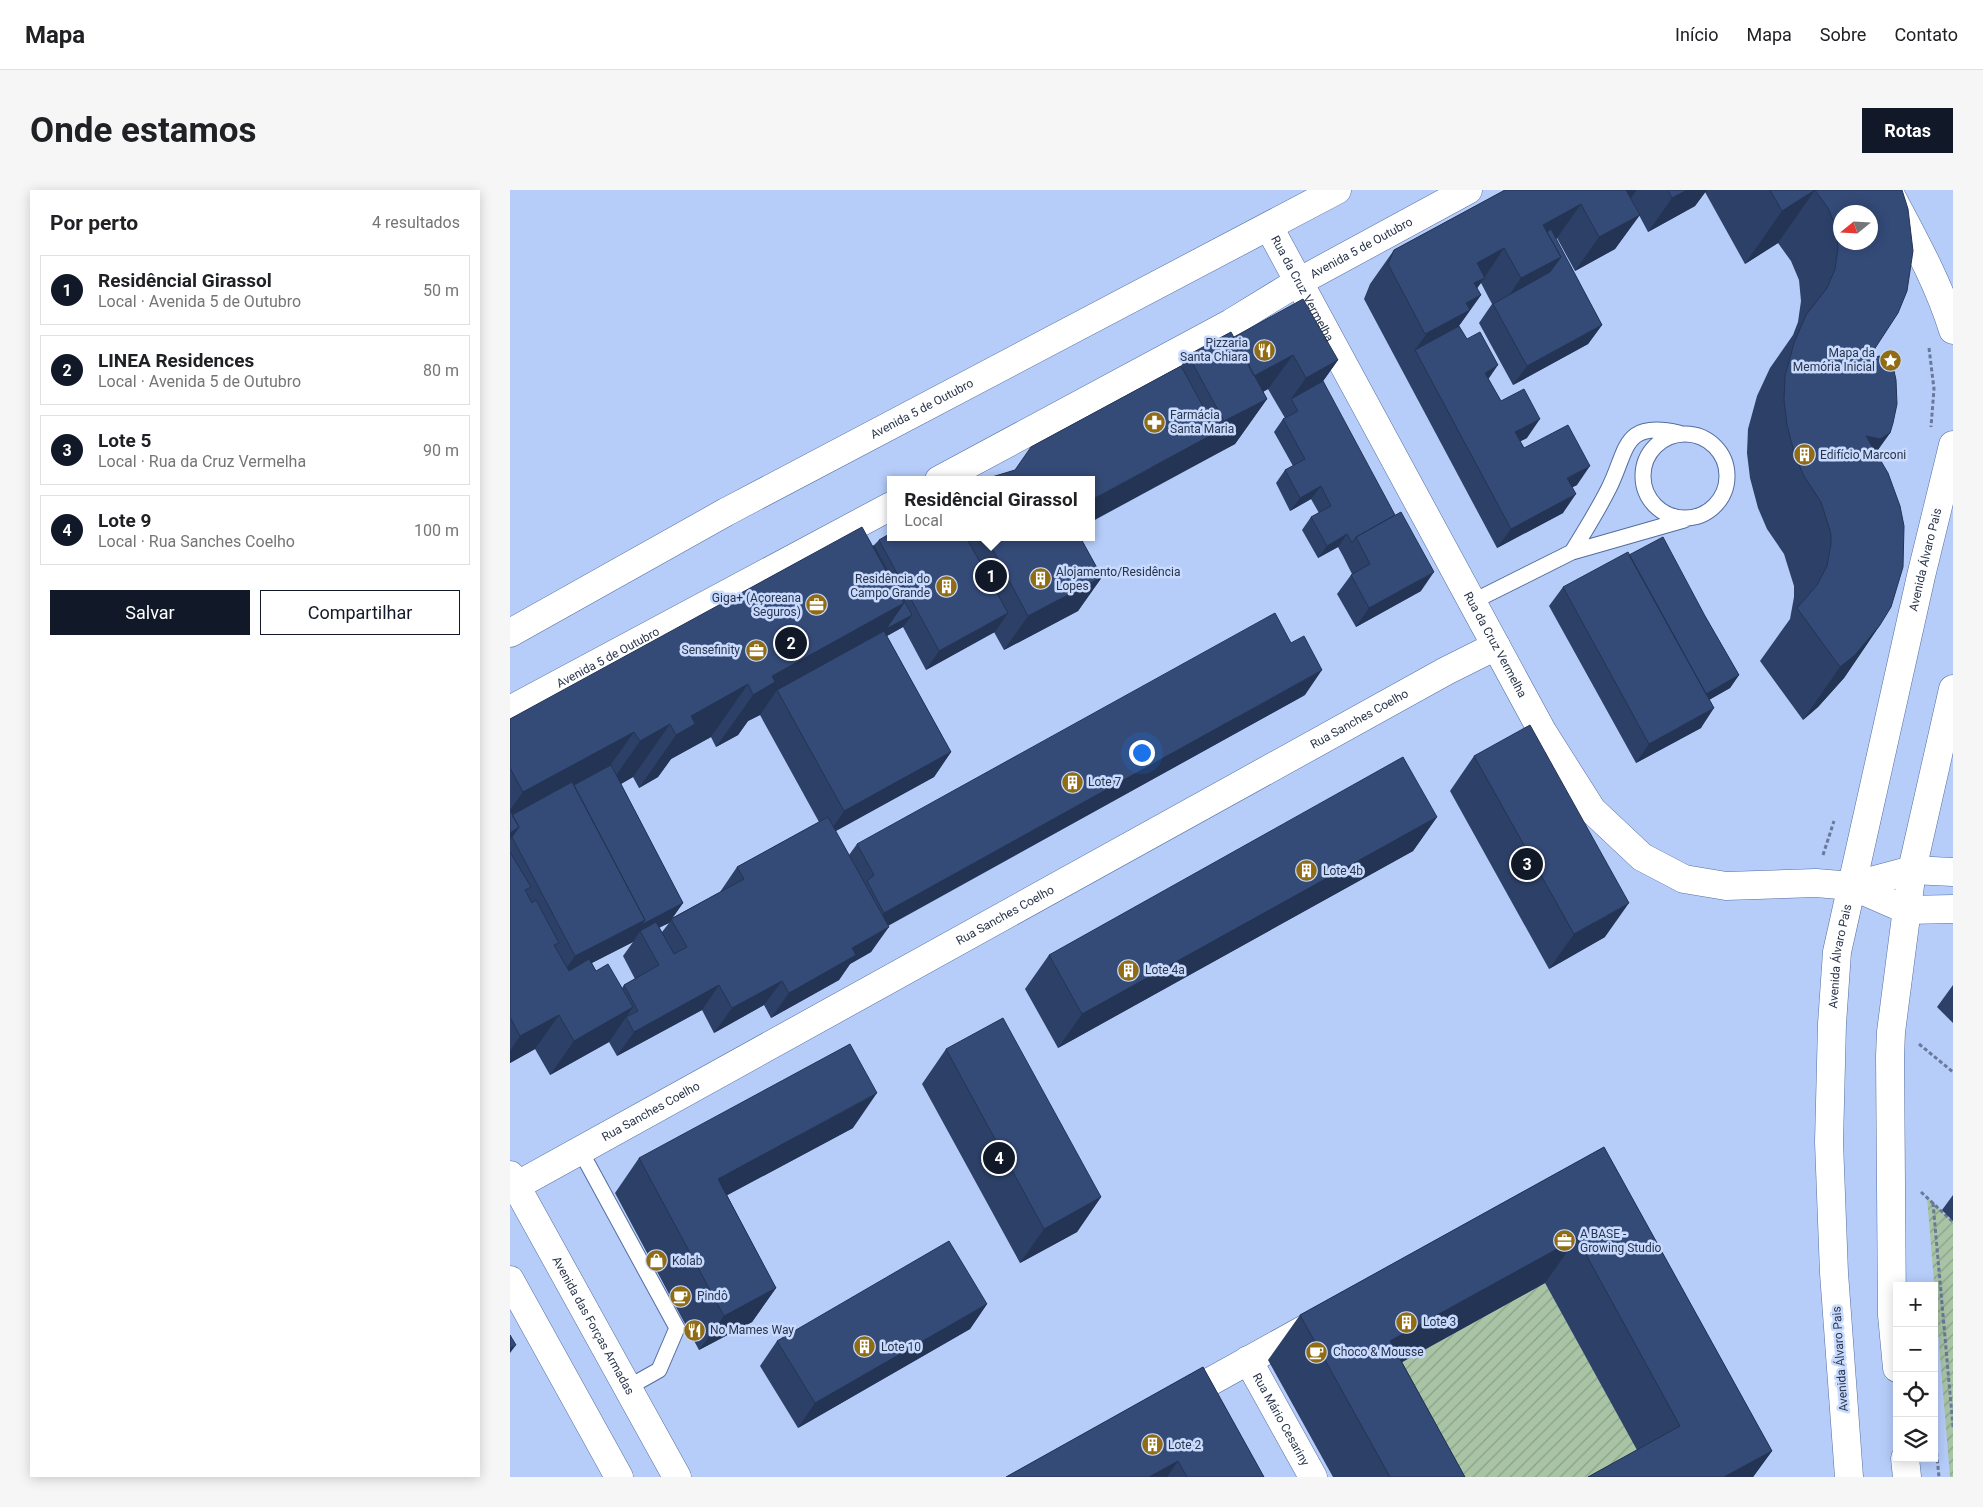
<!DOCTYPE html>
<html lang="pt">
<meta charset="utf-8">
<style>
:root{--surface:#fff;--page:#f6f6f6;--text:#202124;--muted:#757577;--line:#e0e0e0;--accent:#111827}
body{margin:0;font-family:Roboto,sans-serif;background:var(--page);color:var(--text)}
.controls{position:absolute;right:15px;bottom:15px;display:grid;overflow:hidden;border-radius:0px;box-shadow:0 2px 12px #0003}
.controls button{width:45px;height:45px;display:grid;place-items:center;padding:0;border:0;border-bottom:1px solid var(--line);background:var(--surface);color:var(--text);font:25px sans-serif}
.compass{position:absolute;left:1323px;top:15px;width:45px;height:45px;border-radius:50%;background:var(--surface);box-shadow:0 2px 12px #0003;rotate:252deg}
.you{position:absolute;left:631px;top:562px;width:18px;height:18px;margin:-12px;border:4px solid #fff;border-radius:50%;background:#1a73e8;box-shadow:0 0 0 8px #1a73e833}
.badge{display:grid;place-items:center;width:32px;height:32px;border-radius:50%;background:var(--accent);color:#fff;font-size:16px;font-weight:700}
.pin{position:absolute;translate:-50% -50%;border:2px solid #fff;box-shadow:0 1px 5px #0006}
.popup{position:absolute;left:377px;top:286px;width:208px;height:65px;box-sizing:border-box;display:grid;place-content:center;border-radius:0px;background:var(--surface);filter:drop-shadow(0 1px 4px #0005);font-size:16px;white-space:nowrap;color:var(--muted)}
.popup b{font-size:19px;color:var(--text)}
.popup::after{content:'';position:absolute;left:50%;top:100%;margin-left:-10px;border:10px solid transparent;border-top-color:var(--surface)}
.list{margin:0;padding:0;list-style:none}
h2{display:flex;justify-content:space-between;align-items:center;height:65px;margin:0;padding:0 20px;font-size:21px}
h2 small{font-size:16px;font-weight:400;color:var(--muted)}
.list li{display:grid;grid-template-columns:32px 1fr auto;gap:15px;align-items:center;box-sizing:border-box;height:70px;margin:0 10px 10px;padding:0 10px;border:1px solid var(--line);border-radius:0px}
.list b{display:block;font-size:19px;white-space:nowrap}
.list p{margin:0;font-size:16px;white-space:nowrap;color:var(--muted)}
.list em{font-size:16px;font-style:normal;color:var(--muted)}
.actions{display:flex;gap:10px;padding:15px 20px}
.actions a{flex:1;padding:11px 0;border:1px solid var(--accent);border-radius:0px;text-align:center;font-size:18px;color:var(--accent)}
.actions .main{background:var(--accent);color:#fff}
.icon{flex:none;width:28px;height:28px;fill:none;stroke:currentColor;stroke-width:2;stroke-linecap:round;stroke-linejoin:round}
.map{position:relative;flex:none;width:1443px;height:1287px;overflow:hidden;border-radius:0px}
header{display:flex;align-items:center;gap:30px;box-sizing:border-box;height:70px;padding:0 25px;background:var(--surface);border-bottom:1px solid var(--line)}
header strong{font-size:24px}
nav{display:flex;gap:28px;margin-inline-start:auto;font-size:18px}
.intro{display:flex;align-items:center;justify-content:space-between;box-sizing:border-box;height:120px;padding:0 30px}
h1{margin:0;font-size:35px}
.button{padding:12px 22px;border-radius:0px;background:var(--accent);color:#fff;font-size:18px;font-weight:700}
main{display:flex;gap:30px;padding:0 30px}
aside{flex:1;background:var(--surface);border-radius:0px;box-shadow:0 2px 12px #0003}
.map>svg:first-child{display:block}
.garden{fill:url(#garden-furrows)}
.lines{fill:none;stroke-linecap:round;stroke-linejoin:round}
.lane-casing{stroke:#546ea0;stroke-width:17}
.street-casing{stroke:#546ea0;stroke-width:29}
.primary-casing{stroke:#546ea0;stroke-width:29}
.path{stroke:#69799a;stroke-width:3;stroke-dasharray:4 2.5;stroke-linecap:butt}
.lane{stroke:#fff;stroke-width:15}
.street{stroke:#fff;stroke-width:28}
.primary{stroke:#fff;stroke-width:28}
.wall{fill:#2d4067;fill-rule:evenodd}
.shaded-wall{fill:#243454}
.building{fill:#344b78;stroke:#243454;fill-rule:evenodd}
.labels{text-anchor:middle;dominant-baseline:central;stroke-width:5;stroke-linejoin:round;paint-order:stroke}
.street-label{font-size:12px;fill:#29344b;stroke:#c8dafd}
.poi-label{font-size:12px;fill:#29344b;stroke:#c8dafd;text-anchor:start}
</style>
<header>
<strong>Mapa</strong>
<nav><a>Início</a><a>Mapa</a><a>Sobre</a><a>Contato</a></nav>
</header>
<div class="intro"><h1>Onde estamos</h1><a class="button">Rotas</a></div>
<main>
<aside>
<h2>Por perto<small>4 resultados</small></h2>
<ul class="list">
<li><span class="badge">1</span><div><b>Residêncial Girassol</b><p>Local · Avenida 5 de Outubro</p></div><em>50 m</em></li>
<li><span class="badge">2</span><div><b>LINEA Residences</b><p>Local · Avenida 5 de Outubro</p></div><em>80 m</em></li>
<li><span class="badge">3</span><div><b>Lote 5</b><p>Local · Rua da Cruz Vermelha</p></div><em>90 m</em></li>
<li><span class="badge">4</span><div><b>Lote 9</b><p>Local · Rua Sanches Coelho</p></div><em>100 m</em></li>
</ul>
<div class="actions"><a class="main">Salvar</a><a>Compartilhar</a></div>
</aside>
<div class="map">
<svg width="1443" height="1287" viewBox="0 0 1443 1287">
<defs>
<pattern id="garden-furrows" width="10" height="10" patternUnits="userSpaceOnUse" patternTransform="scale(1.25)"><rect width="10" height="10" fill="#a8c4a5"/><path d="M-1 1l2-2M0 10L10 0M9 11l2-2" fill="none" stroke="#89a088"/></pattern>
</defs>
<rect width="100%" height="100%" fill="#b6cdfa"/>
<path class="garden" d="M1417,1007L1443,1032V1287H1440Z
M1035,1093L1139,1281L1129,1287H899L849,1196Z"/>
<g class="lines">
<defs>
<path id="lane" d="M1133 286a42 42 0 1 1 84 0a42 42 0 1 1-84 0Z
M1062,362C1075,341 1088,320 1099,298C1118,260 1112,230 1169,243
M962,412L1062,362L1174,330
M70,960L167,1138L149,1180L117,1198"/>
<g id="street">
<path id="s1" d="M759,37L1032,541L1082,620L1132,667L1174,689L1216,696L1306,693L1342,696"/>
<path id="s2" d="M429,290L721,133L783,95L958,0"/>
<path id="s3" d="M0,443L216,322L827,0"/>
<path id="s4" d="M0,520L381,316"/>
<path id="s5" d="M6,996L936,481L986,456"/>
<path id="s6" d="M738,1170L803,1287"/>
<path d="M669,1209L804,1134"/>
</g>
<g id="primary">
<path d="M1378,0C1402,46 1428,91 1443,140"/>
<path d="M1342,696L1397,720L1443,719"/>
<path d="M1342,696L1402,680L1443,682"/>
<path id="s7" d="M0,985L167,1287"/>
<path d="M0,1090L109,1287"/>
<path d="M1387,1178L1382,1125L1380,866L1381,842L1402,680L1443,499"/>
<path d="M1395,1268L1397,1287"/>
<path id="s8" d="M1339,1287L1324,1083L1319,952L1322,834L1327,762L1411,386L1443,255"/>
</g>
</defs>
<use href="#lane" class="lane-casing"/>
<use href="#street" class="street-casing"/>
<use href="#primary" class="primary-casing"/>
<path class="path" d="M1419,158L1424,199L1421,237
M1313,665L1324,631
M1409,854L1443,882
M1411,1002L1443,1032
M1423,1013L1443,1237
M1424,1237L1429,1287"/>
<use href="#lane" class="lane"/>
<use href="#street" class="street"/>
<use href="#primary" class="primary"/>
</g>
<path class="wall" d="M995,0H1392L1358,169L1380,243L1366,262L1370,435L1334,488L1308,517L1293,530L1250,471L1280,429L1284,407V396L1274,364L1257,339L1248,318L1240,288L1237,263L1238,239L1247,206L1260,178L1283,145L1288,132L1291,111L1289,90L1281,71L1268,53L1235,74L1195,2L1185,16L1138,42L1129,25L1105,59L1065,81L1047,48L1046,49L1092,135L1078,154L1003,195L969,133L982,114L971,93L967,98L971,105L949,136L991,211L1017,248L1010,251L1014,258L1067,295L1062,297L1053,323L987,358L854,109L860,94L884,60Z
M724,147L828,170L813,191L911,401L846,437L827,404L841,385L842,384L833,366L828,357L808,368L792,340L801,327L809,323L801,309L780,321L766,293L775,280L783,276L764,242L773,229L775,228L758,199L753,202L757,209L725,254L683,276L505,280L671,176L678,165Z
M381,347H570L592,387L568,421L494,460L484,442L416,480L393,437L377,446L441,562L424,587L325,641L339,665L347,654L795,505L378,736L361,762L340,774L329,790L261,828L254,815L204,843L192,820L107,866L99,852L40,885L25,859L0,873V529L363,356L369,350ZM250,525L309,632L227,677L210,702L162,728L173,713L111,594L123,587L129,598L148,587L161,569L201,547L206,557L228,545L238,531ZM159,733L152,742L149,737ZM123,752L113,766L125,789L114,795L112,798L86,781L82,773Z
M1119,365L1195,426L1229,485L1220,498L1199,510L1191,538L1126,573L1039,416L1053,397Z
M964,566L1095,747L1039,779L940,601Z
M927,627L903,661L548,858L515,799L539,765Z
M1443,795V833L1427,817Z
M436,859L591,1007L567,1042L510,1073L412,894Z
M343,938L217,1005L266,1098L242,1132L189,1160L105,1003L129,968Z
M1094,957L1262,1261L1243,1287H1078L1127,1260L1035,1093L892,1172L955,1287H823L758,1170L790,1125Z
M1443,1005V1031L1432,1020Z
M477,1114L460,1139L288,1238L250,1176L267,1151Z
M693,1177L754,1287H496Z"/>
<path class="shaded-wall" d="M1107,0H1127L1120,9Z
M1177,0H1197L1185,16L1138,42L1162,8Z
M1305,0L1268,53L1235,74L1272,21Z
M1071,14L1047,48L1027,59L1033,35Z
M1130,25L1105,59L1065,81L1089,47Z
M994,58L958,112L971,105L935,155L905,160L967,73Z
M1051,67L1027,101L987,123L1011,88Z
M1092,135L1078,154L1003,195L1017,176Z
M783,165L758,199L710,225L734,191Z
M828,170L804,204L781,209L796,188Z
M988,175L975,194V183Z
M757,209L725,254L581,332V310L707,242L714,231Z
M1030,229L1017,248L992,261L1005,242Z
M1380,243L1343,295L1356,246Z
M1080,276L1067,295L1044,307L1057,288Z
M811,296L801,309L780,321L790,308Z
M1066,304L1053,323L987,358L1001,339Z
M837,344L828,357L808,368L817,356Z
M924,382L911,401L846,437L859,418Z
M592,387L568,421L494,460L518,426Z
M394,413L402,425L393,437L366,452L267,500L250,525L238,531L228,545L206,557L243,505L262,486Z
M498,423L485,442L416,480L429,461Z
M1370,435L1334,488L1308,517L1293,530L1330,477Z
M812,480L795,505L357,747L374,723Z
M1229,485L1220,498L1181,520L1190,507Z
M238,494L201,547L161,569L148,587L129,598L166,545L181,526Z
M1204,518L1191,538L1126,573L1139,554Z
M160,534L123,587L93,604L130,551Z
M124,542L87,594L0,641V620L13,602Z
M441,562L424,587L317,646L334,621Z
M927,627L903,661L548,858L572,824Z
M9,637L0,650V643Z
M173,713L159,733L133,746L130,741L123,752L48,790L65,766L135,730Z
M1119,713L1095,747L1039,779L1064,744Z
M379,737L361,762L340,774L329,790L261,828L279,803L342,758Z
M272,791L254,815L204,843L222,818Z
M209,795L192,820L107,866L124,842Z
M123,817L99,852L40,885L64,851Z
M49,825L25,859L0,873V861L10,846Z
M367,903L343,938L184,1023L208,989Z
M591,1007L567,1042L510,1073L534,1039Z
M1067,1048L1035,1093L849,1196L880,1151Z
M266,1098L242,1132L189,1160L214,1126Z
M477,1114L460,1139L288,1238L305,1213Z
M6,1155L0,1163V1158Z
M1262,1261L1243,1287H1214Z
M668,1271L657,1287H639Z"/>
<path class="building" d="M995,0H1116L1130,25L1089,47L1071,14L1033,35L1051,67L1011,88L994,58L967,73L975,88L964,93L971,105L956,113L960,120L915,144L878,74L884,60Z
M1158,0H1177L1162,8Z
M1260,0H1392L1398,19L1403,61L1397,101L1388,123L1358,169L1360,170L1369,166L1378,169L1383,176L1386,190L1387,214L1383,233L1380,243L1370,249L1356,246L1378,283L1390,316L1394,336L1393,377L1381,417L1370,435L1345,465L1330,477L1287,418L1307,395L1317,376L1321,354V344L1311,312L1294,286L1285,266L1277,235L1274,210L1275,186L1284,153L1296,125L1317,98L1325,79L1328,58L1326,37L1318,18L1305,0L1272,21ZM1330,22H1360V52H1330Z
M1041,39L1092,135L1017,176L983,114L1040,82L1051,67L1037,42Z
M793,109L828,170L796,188L783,165L744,186L724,147Z
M949,136L957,149L970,142L988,175L975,183L991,211L1014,199L1030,229L1005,242L1014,258L1058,235L1080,276L1057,288L1066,304L1001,339L905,160Z
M721,142L757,209L714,231L678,165Z
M671,176L707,242L581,310V290H472L505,280L521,257Z
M813,191L885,325L846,347L842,353L837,344L817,356L801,327L821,316L811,296L790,308L775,280L795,269L773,229L788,221L781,209Z
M891,322L924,382L859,418L841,385L860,374L846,347Z
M352,337L394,413L262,486L265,492L243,505L238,494L181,526L185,534L166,545L160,534L130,551L124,542L13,602L0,578V529Z
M381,343V347H456L498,423L429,461L369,350Z
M476,347H570L592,387L518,426Z
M1153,347L1195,426L1229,485L1196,504L1119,365Z
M363,356H364L402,425L376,439L394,413Z
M1118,362L1204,518L1139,554L1053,397Z
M765,423L781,453L794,446L812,480L374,723L357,691L364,685L347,654Z
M374,441L441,562L334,621L267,500Z
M1020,535L1119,713L1064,744L964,566Z
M893,567L927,627L572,824L539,765Z
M101,575L173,713L131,735L135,730L64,595Z
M62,592L135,730L65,766L2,647L9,637L2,625Z
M0,620L9,637L0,643Z
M318,627L379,737L342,758L346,765L279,803L272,791L222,818L209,795L124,842L116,827L128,821L114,795L149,775L130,741L146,732L164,764L177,757L161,729L234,689L227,677Z
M0,662L21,697L15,700L22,713L26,710L49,753L44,755L59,781L79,769L86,781L98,774L123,817L64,851L49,825L10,846L0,827Z
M493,828L591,1007L534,1039L436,859Z
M340,854L367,903L208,989L266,1098L214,1126L129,968Z
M1094,957L1262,1261L1214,1287H1078L1170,1236L1067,1048L880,1151L955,1287H880L790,1125Z
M439,1051L477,1114L305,1213L267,1151Z
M0,1145L6,1155L0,1158Z
M693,1177L754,1287H677L668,1271L639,1287H496Z"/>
<defs>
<symbol id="restaurant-disc" viewBox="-11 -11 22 22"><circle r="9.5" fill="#916c12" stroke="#c8dafd"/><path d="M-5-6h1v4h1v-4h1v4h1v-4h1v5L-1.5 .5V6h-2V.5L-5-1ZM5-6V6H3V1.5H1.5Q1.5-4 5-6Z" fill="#fff"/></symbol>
<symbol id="sight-disc" viewBox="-11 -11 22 22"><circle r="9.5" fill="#916c12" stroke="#c8dafd"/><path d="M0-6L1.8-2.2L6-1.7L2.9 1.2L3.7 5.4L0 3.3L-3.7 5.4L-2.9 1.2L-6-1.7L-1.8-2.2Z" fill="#fff"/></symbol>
<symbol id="pharmacy-disc" viewBox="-11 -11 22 22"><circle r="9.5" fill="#916c12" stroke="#c8dafd"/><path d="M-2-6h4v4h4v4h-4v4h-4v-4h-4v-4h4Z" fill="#fff"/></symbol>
<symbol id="building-disc" viewBox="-11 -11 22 22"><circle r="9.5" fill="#916c12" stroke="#c8dafd"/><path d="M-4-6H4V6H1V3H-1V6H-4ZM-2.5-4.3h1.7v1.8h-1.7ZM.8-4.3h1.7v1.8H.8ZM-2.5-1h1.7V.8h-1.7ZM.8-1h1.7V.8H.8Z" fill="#fff"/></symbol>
<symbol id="office-disc" viewBox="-11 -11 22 22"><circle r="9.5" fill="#916c12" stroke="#c8dafd"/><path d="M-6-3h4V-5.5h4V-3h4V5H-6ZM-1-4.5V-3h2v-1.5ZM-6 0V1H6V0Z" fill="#fff"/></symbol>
<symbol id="shop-disc" viewBox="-11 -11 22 22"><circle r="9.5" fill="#916c12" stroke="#c8dafd"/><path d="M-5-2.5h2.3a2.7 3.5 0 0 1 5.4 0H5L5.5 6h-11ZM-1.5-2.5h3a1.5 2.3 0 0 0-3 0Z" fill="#fff"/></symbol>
<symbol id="cafe-disc" viewBox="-11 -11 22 22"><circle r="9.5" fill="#916c12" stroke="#c8dafd"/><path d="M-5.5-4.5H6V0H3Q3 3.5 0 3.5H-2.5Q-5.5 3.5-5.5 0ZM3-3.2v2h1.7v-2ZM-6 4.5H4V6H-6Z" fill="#fff"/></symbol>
</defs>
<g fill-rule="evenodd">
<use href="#restaurant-disc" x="742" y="148" width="25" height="25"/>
<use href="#sight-disc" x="1368" y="158" width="25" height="25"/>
<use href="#pharmacy-disc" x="632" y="220" width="25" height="25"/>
<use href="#building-disc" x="1282" y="252" width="25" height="25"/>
<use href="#building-disc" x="518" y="376" width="25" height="25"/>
<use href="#building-disc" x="424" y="384" width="25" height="25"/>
<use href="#office-disc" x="294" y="402" width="25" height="25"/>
<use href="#office-disc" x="234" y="448" width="25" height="25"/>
<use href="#building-disc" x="550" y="580" width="25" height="25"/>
<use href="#building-disc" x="784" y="668" width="25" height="25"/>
<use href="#building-disc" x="606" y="768" width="25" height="25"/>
<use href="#office-disc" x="1042" y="1038" width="25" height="25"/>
<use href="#shop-disc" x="134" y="1058" width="25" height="25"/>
<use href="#cafe-disc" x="158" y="1094" width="25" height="25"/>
<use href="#building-disc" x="884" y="1120" width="25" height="25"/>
<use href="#restaurant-disc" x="172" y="1128" width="25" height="25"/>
<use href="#building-disc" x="342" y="1144" width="25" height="25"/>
<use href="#cafe-disc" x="794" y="1150" width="25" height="25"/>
<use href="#building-disc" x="630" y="1242" width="25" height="25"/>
</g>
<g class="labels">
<g class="street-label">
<text stroke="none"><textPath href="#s2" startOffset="482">Avenida 5 de Outubro</textPath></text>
<text stroke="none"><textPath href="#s1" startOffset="70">Rua da Cruz Vermelha</textPath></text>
<text stroke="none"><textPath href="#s3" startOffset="469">Avenida 5 de Outubro</textPath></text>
<text stroke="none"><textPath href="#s8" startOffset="928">Avenida Álvaro Pais</textPath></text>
<text stroke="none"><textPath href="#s1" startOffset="475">Rua da Cruz Vermelha</textPath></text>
<text stroke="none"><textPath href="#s4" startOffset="111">Avenida 5 de Outubro</textPath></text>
<text stroke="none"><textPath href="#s5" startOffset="964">Rua Sanches Coelho</textPath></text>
<text stroke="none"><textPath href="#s5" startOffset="559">Rua Sanches Coelho</textPath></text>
<text stroke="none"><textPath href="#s8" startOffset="522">Avenida Álvaro Pais</textPath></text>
<text stroke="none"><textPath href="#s5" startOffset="154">Rua Sanches Coelho</textPath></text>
<text stroke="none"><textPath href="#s7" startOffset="172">Avenida das Forças Armadas</textPath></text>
<text transform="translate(1330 1169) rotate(-94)">Avenida Álvaro Pais</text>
<text stroke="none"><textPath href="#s6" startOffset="68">Rua Mário Cesariny</textPath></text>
</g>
<g class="poi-label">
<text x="738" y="153" text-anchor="end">Pizzaria<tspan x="738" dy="14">Santa Chiara</tspan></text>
<text x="1365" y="163" text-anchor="end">Mapa da<tspan x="1365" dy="14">Memória Inicial</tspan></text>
<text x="660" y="225">Farmácia<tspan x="660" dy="14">Santa Maria</tspan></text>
<text x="1310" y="265">Edifício Marconi</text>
<text x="546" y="382">Alojamento/Residência<tspan x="546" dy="14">Lopes</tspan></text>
<text x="420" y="389" text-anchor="end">Residência do<tspan x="420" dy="14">Campo Grande</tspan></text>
<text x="291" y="408" text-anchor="end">Giga+ (Açoreana<tspan x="291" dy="14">Seguros)</tspan></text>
<text x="230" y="460" text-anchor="end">Sensefinity</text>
<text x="578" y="592">Lote 7</text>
<text x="813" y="681">Lote 4b</text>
<text x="635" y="780">Lote 4a</text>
<text x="1070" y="1044">A BASE -<tspan x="1070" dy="14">Growing Studio</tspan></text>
<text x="162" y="1071">Kolab</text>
<text x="187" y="1106">Pindô</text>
<text x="913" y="1132">Lote 3</text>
<text x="200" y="1140">No Mames Way</text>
<text x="371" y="1157">Lote 10</text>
<text x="823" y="1162">Choco &amp; Mousse</text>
<text x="658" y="1255">Lote 2</text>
</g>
</g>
</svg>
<div class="controls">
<button>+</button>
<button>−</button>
<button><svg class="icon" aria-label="locate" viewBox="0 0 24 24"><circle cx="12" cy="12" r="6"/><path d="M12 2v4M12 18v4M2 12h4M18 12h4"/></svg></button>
<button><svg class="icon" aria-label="layers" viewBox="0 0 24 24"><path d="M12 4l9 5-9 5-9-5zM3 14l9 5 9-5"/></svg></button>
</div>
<svg class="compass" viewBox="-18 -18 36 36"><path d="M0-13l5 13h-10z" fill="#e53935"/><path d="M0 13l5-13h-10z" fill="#757577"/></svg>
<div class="you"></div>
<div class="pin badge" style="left:481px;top:386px">1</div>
<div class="popup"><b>Residêncial Girassol</b>Local</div>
<div class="pin badge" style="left:281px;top:453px">2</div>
<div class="pin badge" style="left:1017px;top:674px">3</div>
<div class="pin badge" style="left:489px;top:968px">4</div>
</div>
</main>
